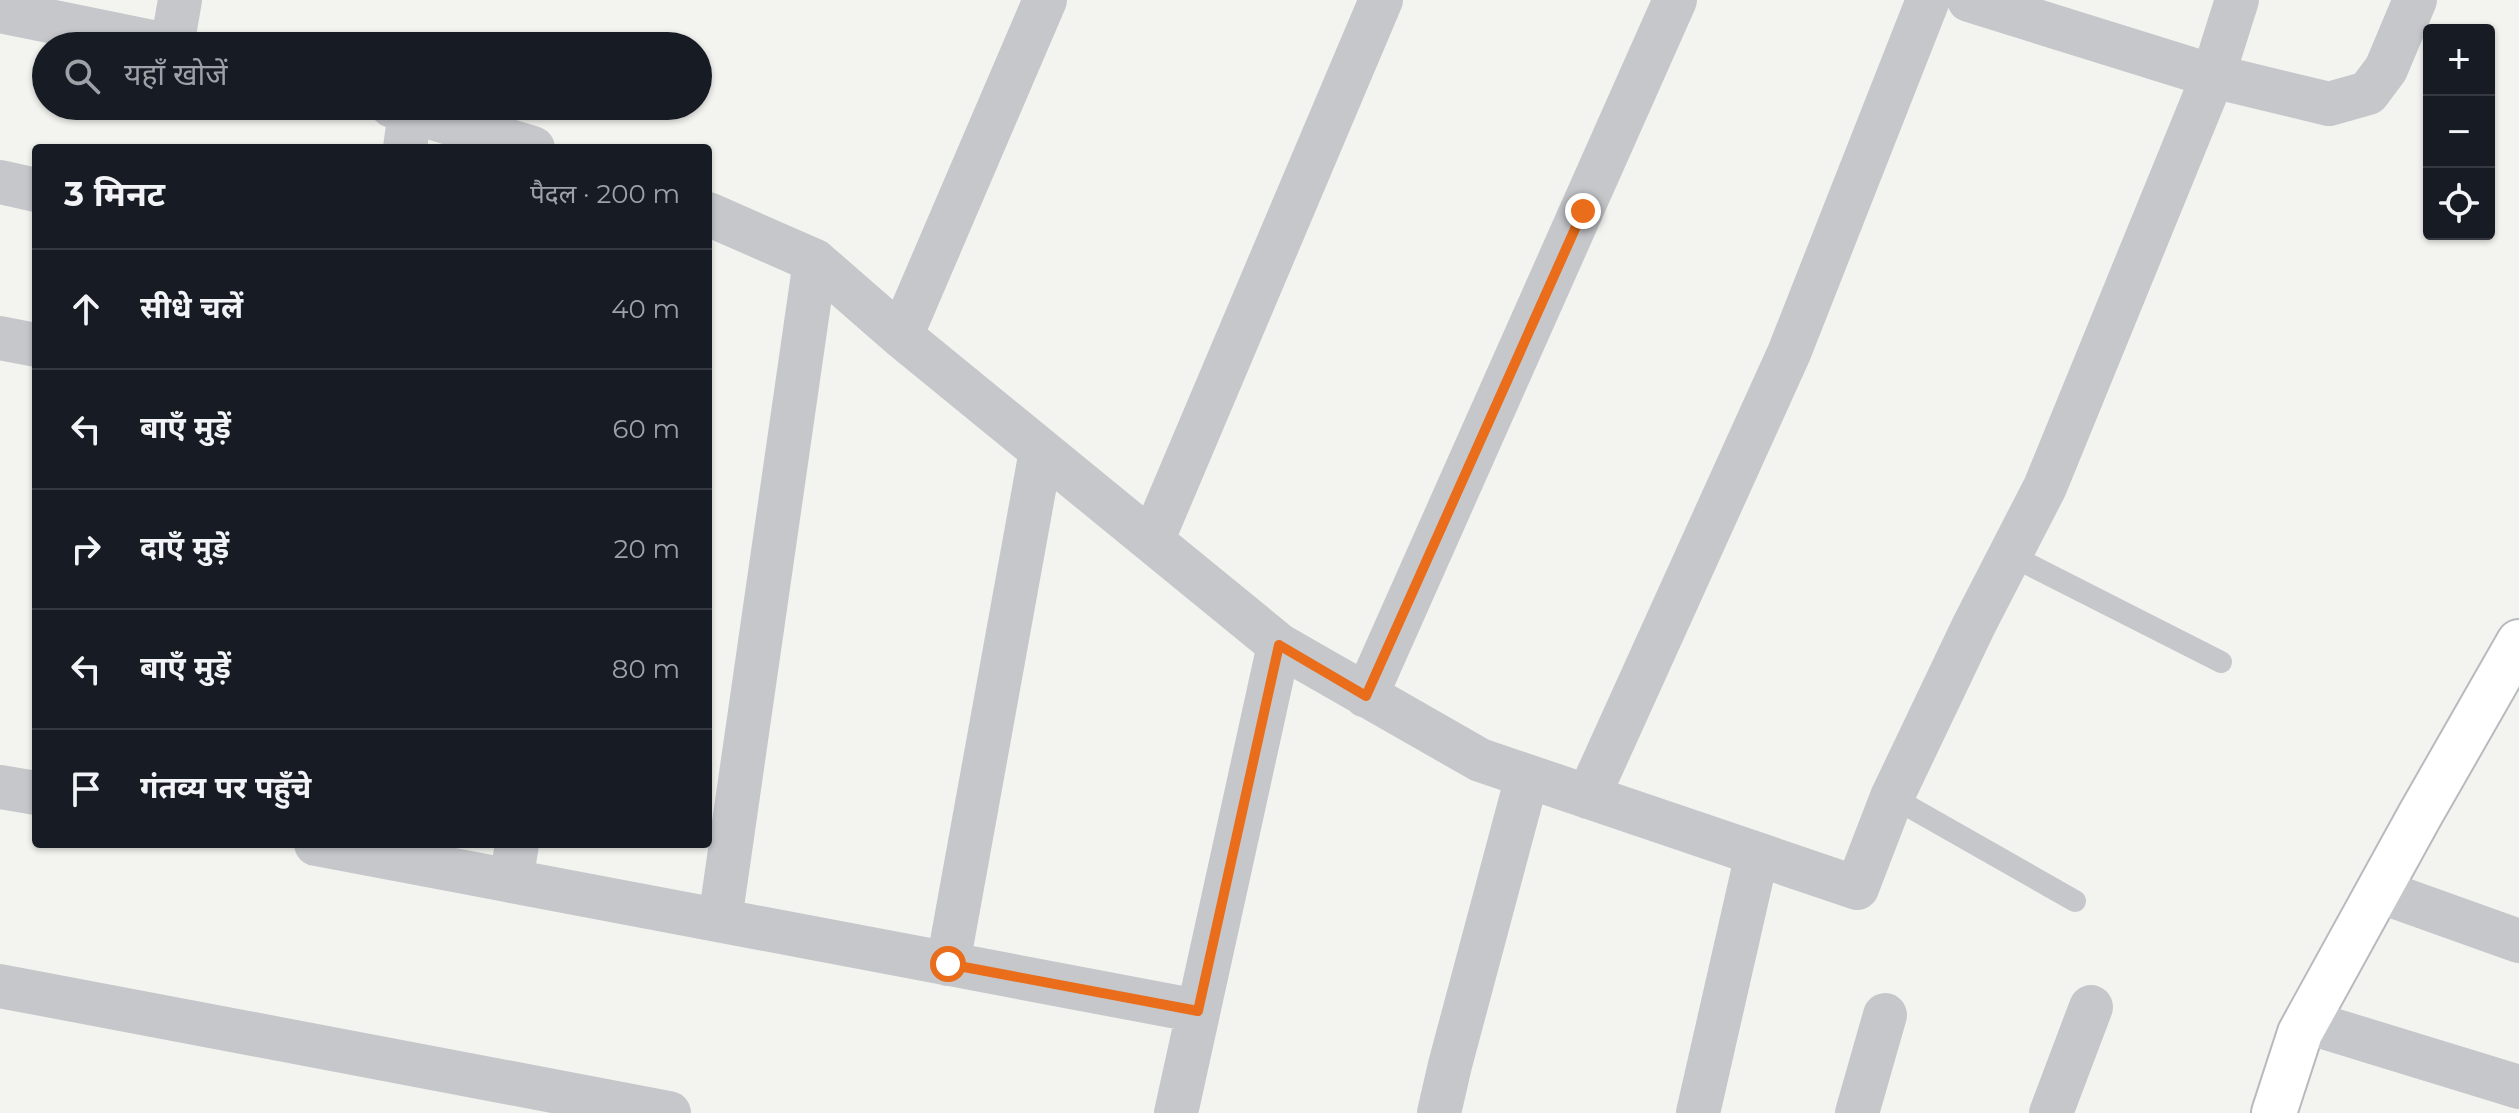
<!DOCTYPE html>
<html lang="hi">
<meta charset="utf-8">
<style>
:root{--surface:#171b24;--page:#242831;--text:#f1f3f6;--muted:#9ea1a6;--line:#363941}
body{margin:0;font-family:Montserrat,"Noto Sans Devanagari",sans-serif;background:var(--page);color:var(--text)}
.controls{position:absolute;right:24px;top:24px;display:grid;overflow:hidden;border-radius:8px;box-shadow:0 2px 6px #0004}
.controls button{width:72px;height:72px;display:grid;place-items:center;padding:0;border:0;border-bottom:2px solid var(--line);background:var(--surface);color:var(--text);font:40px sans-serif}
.stop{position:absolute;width:24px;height:24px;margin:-18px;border:6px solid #e96d1a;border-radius:50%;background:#fff}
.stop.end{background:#e96d1a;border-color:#fff;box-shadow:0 2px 8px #0008}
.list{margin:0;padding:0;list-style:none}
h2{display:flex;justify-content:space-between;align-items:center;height:104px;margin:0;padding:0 32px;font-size:34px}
h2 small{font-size:26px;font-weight:400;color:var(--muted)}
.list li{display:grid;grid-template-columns:52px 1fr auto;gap:24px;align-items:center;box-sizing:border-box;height:120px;padding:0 32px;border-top:2px solid var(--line)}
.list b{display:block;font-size:30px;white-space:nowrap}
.list em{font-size:26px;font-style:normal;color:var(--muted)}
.icon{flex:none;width:44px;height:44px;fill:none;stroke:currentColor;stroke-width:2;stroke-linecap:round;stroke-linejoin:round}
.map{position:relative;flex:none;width:2519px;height:1113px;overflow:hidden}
.search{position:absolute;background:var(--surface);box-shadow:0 2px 6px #0004;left:32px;top:32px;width:680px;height:88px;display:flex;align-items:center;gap:20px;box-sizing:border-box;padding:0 28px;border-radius:44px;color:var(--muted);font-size:30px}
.panel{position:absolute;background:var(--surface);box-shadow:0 2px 6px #0004;left:32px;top:144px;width:680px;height:704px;border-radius:8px}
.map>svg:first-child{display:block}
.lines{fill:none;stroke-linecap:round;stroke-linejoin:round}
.secondary-casing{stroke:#b7babf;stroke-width:48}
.lane{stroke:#c5c7cb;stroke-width:22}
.street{stroke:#c5c7cb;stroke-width:44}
.secondary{stroke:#fff;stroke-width:44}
.route{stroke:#e96d1a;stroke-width:10}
</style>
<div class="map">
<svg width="2519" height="1113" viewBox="0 0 2519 1113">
<rect width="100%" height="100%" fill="#f3f4ef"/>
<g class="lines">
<defs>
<path id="secondary" d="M2274,1113L2300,1033L2420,815L2519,642"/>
</defs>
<use href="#secondary" class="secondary-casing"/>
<path class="lane" d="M2010,555L2221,662
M1892,797L2075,901"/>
<path class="street" d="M1969,0L2213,76L2237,0
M0,11L172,46
M172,46L180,0
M392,106L533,148
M405,148L410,112
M0,182L36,190
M708,214L815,261L901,336L1279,645L1480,760L1857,888L1892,797L1974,625L2045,487L2213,76L2329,104L2368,93L2386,69L2415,0
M901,336L1045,0
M0,338L36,345
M1152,541L1381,0
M1366,696L1675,0
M0,787L36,793
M1588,797L1789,353L1928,0
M316,844L1198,1011
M511,881L517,844
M2379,891L2519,941
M720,920L815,261
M948,964L1041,451
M0,986L669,1113
M2307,1022L2519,1087
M1176,1113L1279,645
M1439,1113L1450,1065L1527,777
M1698,1113L1757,854
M1857,1113L1885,1015
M2051,1113L2091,1007"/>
<use href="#secondary" class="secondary"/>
</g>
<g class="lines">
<path class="route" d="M948,964L1198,1011L1279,645L1366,696L1583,211"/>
</g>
</svg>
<div class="controls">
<button>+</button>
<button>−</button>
<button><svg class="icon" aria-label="locate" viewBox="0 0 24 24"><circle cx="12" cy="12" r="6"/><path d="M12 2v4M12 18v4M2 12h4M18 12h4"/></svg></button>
</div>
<div class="stop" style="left:948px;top:964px"></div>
<div class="stop end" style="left:1583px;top:211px"></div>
<div class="search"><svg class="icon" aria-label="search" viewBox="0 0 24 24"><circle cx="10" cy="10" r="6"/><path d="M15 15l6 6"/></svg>यहाँ खोजें</div>
<section class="panel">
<h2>3 मिनट<small>पैदल · 200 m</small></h2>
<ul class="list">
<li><svg class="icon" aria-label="ahead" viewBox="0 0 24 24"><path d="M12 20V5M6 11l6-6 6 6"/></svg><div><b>सीधे चलें</b></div><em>40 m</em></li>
<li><svg class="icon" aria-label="left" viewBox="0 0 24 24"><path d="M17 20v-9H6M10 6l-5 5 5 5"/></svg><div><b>बाएँ मुड़ें</b></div><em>60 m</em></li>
<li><svg class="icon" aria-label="right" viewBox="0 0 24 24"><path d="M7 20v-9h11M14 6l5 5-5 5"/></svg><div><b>दाएँ मुड़ें</b></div><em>20 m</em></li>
<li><svg class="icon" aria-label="left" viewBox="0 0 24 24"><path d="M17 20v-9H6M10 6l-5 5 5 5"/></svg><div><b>बाएँ मुड़ें</b></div><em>80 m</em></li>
<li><svg class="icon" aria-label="arrive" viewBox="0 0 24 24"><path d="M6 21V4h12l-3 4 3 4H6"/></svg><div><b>गंतव्य पर पहुँचे</b></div></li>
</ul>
</section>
</div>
